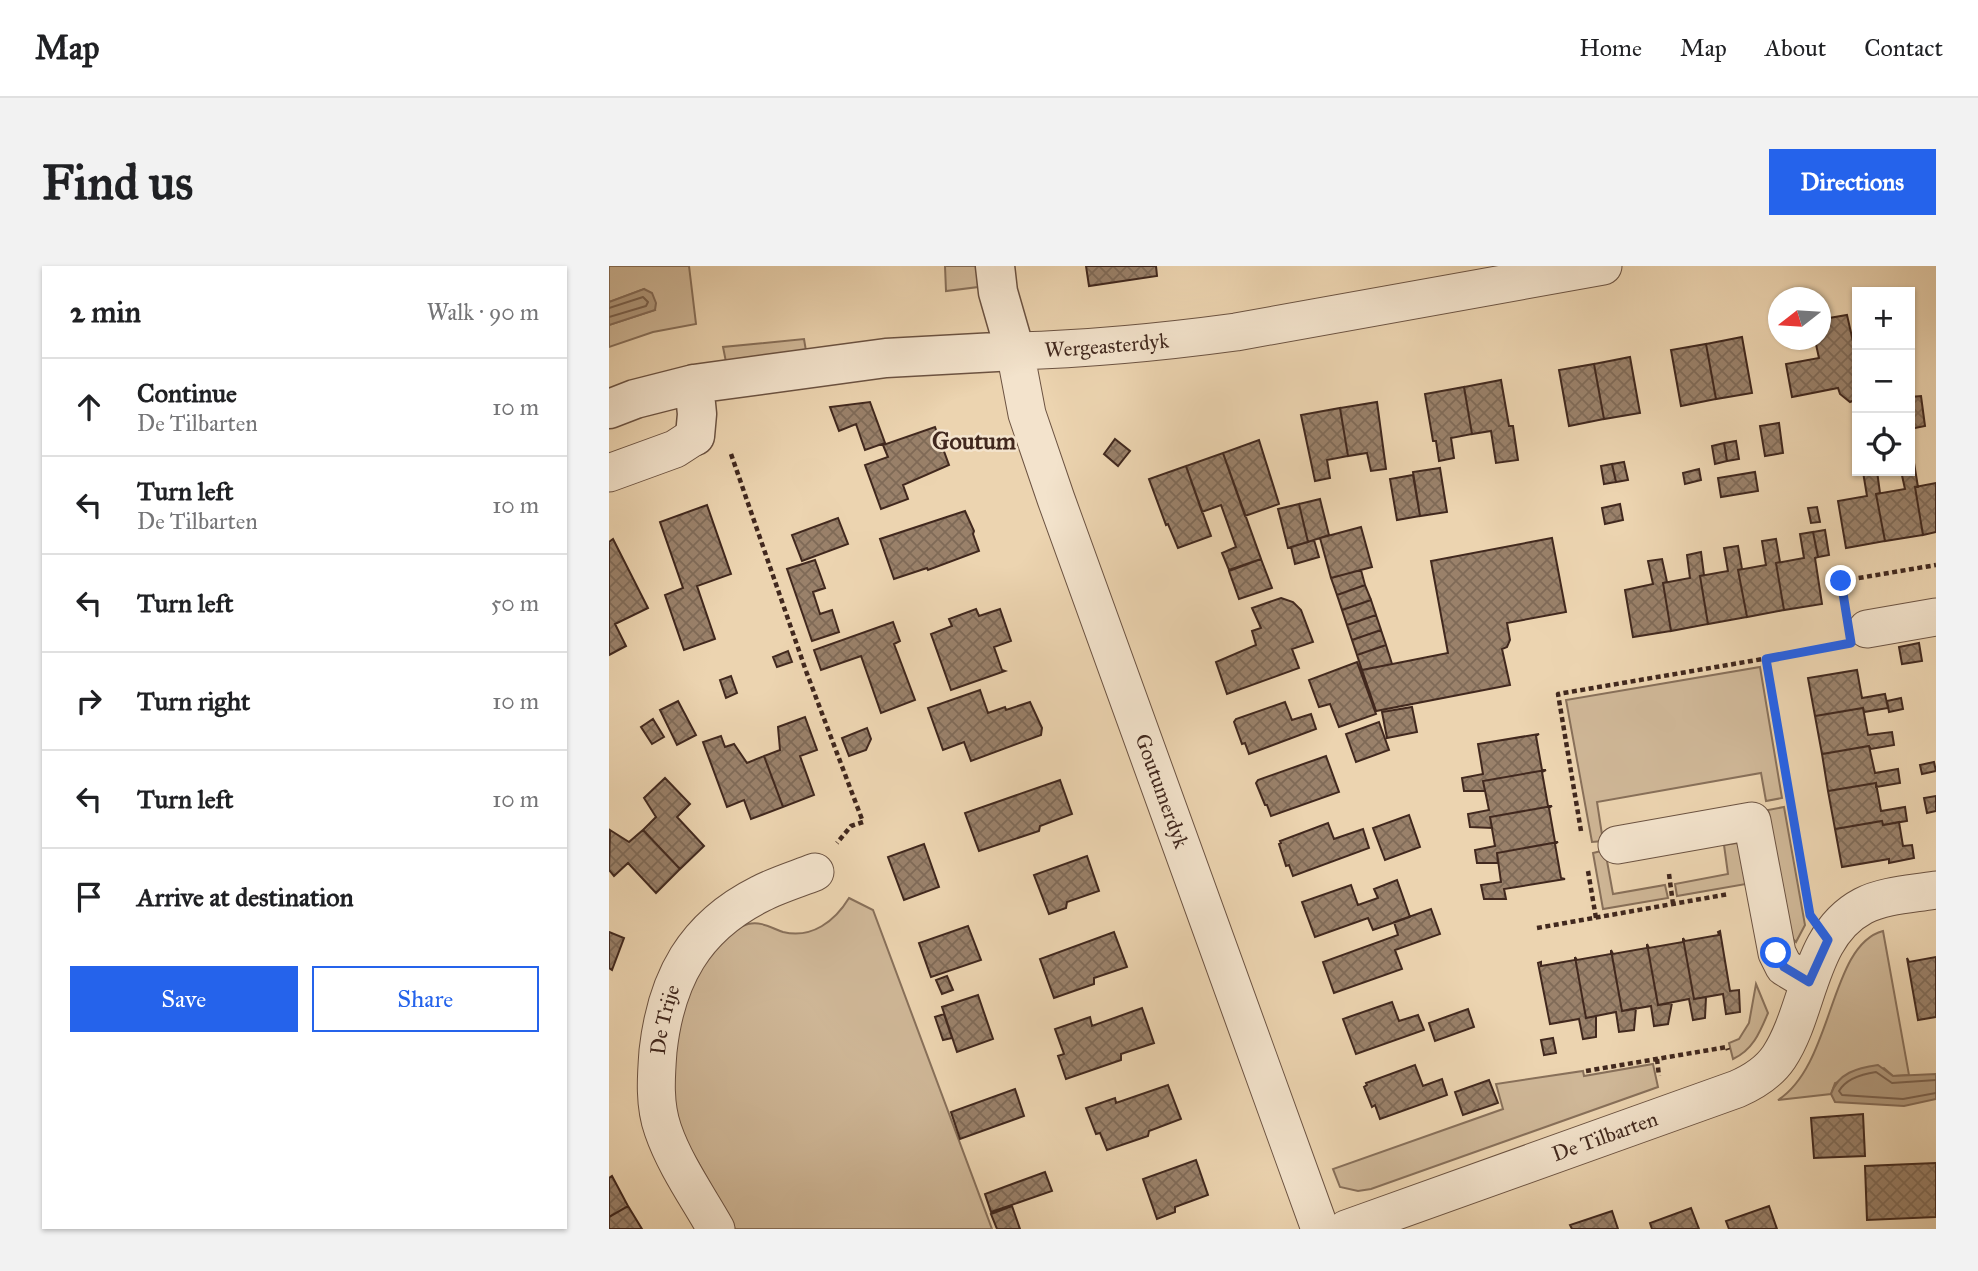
<!DOCTYPE html>
<meta charset="utf-8">
<style>
:root{--surface:#fff;--page:#f2f2f2;--text:#202124;--muted:#757577;--line:#e0e0e0;--accent:#2563eb}
body{margin:0;font-family:"IM FELL Great Primer",serif;background:var(--page);color:var(--text)}
.controls{position:absolute;right:21px;top:21px;display:grid;overflow:hidden;border-radius:0px;box-shadow:0 2px 5px #0004}
.controls button{width:63px;height:63px;display:grid;place-items:center;padding:0;border:0;border-bottom:2px solid var(--line);background:var(--surface);color:var(--text);font:35px sans-serif}
.compass{position:absolute;left:1159px;top:21px;width:63px;height:63px;border-radius:50%;background:var(--surface);box-shadow:0 2px 5px #0004;rotate:253deg}
.stop{position:absolute;width:21px;height:21px;margin:-16px;border:5px solid #2563eb;border-radius:50%;background:#fff}
.stop.end{background:#2563eb;border-color:#fff;box-shadow:0 2px 7px #0008}
.list{margin:0;padding:0;list-style:none}
h2{display:flex;justify-content:space-between;align-items:center;height:91px;margin:0;padding:0 28px;font-size:30px}
h2 small{font-size:23px;font-weight:400;color:var(--muted)}
.list li{display:grid;grid-template-columns:46px 1fr auto;gap:21px;align-items:center;box-sizing:border-box;height:98px;padding:0 28px;border-top:2px solid var(--line)}
.list b{display:block;font-size:26px;white-space:nowrap}
.list p{margin:0;font-size:23px;white-space:nowrap;color:var(--muted)}
.list em{font-size:23px;font-style:normal;color:var(--muted)}
.actions{display:flex;gap:14px;padding:21px 28px}
.actions a{flex:1;padding:16px 0;border:2px solid var(--accent);border-radius:0px;text-align:center;font-size:24px;color:var(--accent)}
.actions .main{background:var(--accent);color:#fff}
.icon{flex:none;width:38px;height:38px;fill:none;stroke:currentColor;stroke-width:2;stroke-linecap:round;stroke-linejoin:round}
.map{position:relative;flex:none;width:1327px;height:963px;overflow:hidden;border-radius:0px}
header{display:flex;align-items:center;gap:42px;box-sizing:border-box;height:98px;padding:0 35px;background:var(--surface);border-bottom:2px solid var(--line)}
header strong{font-size:33px}
nav{display:flex;gap:38px;margin-inline-start:auto;font-size:24px}
.intro{display:flex;align-items:center;justify-content:space-between;box-sizing:border-box;height:168px;padding:0 42px}
h1{margin:0;font-size:49px}
.button{padding:18px 32px;border-radius:0px;background:var(--accent);color:#fff;font-size:24px;font-weight:700}
main{display:flex;gap:42px;padding:0 42px}
aside{flex:1;background:var(--surface);border-radius:0px;box-shadow:0 2px 5px #0004}
.map>svg:first-child{display:block}
.grass{fill:#cfb797;stroke:#88705a;stroke-width:2}
.water{fill:#b29a7e;stroke:#856c58;stroke-width:2}
.lines{fill:none;stroke-linecap:round;stroke-linejoin:round}
.shore{stroke:#7a614e;stroke-width:2}
.building{fill:url(#building-cross-hatch);stroke:#41281e;stroke-width:2}
.minor-casing{stroke:#6c5342;stroke-width:39}
.tertiary-casing{stroke:#6c5342;stroke-width:41}
.path{stroke:#41281e;stroke-width:4.5;stroke-dasharray:5 3.5;stroke-linecap:butt}
.minor{stroke:#f3e3cc;stroke-width:37}
.tertiary{stroke:#f3e3cc;stroke-width:38}
.route{stroke:#2563eb;stroke-width:9}
.labels{text-anchor:middle;dominant-baseline:central;stroke-width:5;stroke-linejoin:round;paint-order:stroke}
.street-label{font-size:21px;fill:#41281e;stroke:#f3e3cc}
.quarter-label{font-size:24px;font-weight:bold;fill:#41281e;stroke:#f3e3cc}
</style>
<header>
<strong>Map</strong>
<nav><a>Home</a><a>Map</a><a>About</a><a>Contact</a></nav>
</header>
<div class="intro"><h1>Find us</h1><a class="button">Directions</a></div>
<main>
<aside>
<h2>2 min<small>Walk · 90 m</small></h2>
<ul class="list">
<li><svg class="icon" aria-label="ahead" viewBox="0 0 24 24"><path d="M12 20V5M6 11l6-6 6 6"/></svg><div><b>Continue</b><p>De Tilbarten</p></div><em>10 m</em></li>
<li><svg class="icon" aria-label="left" viewBox="0 0 24 24"><path d="M17 20v-9H6M10 6l-5 5 5 5"/></svg><div><b>Turn left</b><p>De Tilbarten</p></div><em>10 m</em></li>
<li><svg class="icon" aria-label="left" viewBox="0 0 24 24"><path d="M17 20v-9H6M10 6l-5 5 5 5"/></svg><div><b>Turn left</b></div><em>50 m</em></li>
<li><svg class="icon" aria-label="right" viewBox="0 0 24 24"><path d="M7 20v-9h11M14 6l5 5-5 5"/></svg><div><b>Turn right</b></div><em>10 m</em></li>
<li><svg class="icon" aria-label="left" viewBox="0 0 24 24"><path d="M17 20v-9H6M10 6l-5 5 5 5"/></svg><div><b>Turn left</b></div><em>10 m</em></li>
<li><svg class="icon" aria-label="arrive" viewBox="0 0 24 24"><path d="M6 21V4h12l-3 4 3 4H6"/></svg><div><b>Arrive at destination</b></div></li>
</ul>
<div class="actions"><a class="main">Save</a><a>Share</a></div>
</aside>
<div class="map">
<svg width="1327" height="963" viewBox="0 0 1327 963">
<defs>
<pattern id="building-cross-hatch" width="8" height="8" patternUnits="userSpaceOnUse" patternTransform="scale(1.75)"><rect width="8" height="8" fill="#9a816a"/><path d="M0 0l8 8M0 8l8-8" fill="none" stroke="#7f6a57"/></pattern>
</defs>
<rect width="100%" height="100%" fill="#ecd4b0"/>
<filter id="stains"><feTurbulence type="fractalNoise" baseFrequency=".00286" numOctaves="4"/><feColorMatrix values="0 0 0 0 .2 0 0 0 0 .09 0 0 0 0 .02 0 0 0 .5 -.17"/></filter>
<radialGradient id="worn" r=".72"><stop offset=".6" stop-color="#630" stop-opacity="0"/><stop offset="1" stop-color="#630" stop-opacity=".3"/></radialGradient>
<path class="grass" d="M0,0H80L87,58L44,66L0,81V59L46,44L35,23L0,36Z
M336,0H368L369,21L337,25Z
M195,73L197,85L117,96L114,81Z
M1151,401L1173,532L1157,535L1152,507L988,536L994,575L983,576L957,434Z
M1175,541L1196,659L1187,676L1181,670L1159,544Z
M1128,577L1130,579L1137,618L1068,630L1066,618L1119,608L1115,579Z
M996,584L1004,628L1056,619L1059,632L994,643L984,587Z
M240,632L264,644L383,963H126C114,941 102,919 90,898C84,887 76,876 72,865C68,852 63,837 63,823C63,773 82,674 139,658C153,655 162,662 174,666C203,673 226,655 240,632Z
M1274,665L1300,809L1284,810L1275,802L1226,817L1222,828L1169,834C1225,798 1220,679 1274,665Z
M1147,718L1159,747C1151,766 1144,784 1124,793L1120,777L1130,773L1140,757Z
M1044,798L1049,821L762,923L749,925L731,921L724,903L894,843L887,818L974,805L975,810Z"/>
<path class="water" d="M35,23L43,27L47,37L46,44L0,59V36Z
M1269,799L1284,810L1327,808V833L1295,840L1226,836L1222,828C1229,807 1248,802 1269,799Z"/>
<g class="lines">
<path class="shore" d="M0,42L34,31L39,36L37,40L0,51
M1327,814L1283,817L1267,806C1253,808 1237,813 1230,825L1233,829L1294,833L1327,827"/>
</g>
<path class="building" d="M477,0H547L548,10L480,20Z
M1238,49L1248,93V133L1241,136L1231,128L1229,122L1183,131L1177,98L1210,92L1206,74H1212V56H1215L1214,53Z
M1133,71L1143,127L1107,133L1097,78Z
M1097,78L1107,133L1072,140L1062,84Z
M1021,91L1031,147L995,153L985,98Z
M985,98L995,153L960,160L950,104Z
M892,114L900,160H904L909,194L887,197L882,165L863,168L855,121Z
M855,121L863,168L842,172L845,192L830,195L827,175H824L816,128Z
M1312,130L1316,160L1301,163V131Z
M261,136L276,177L256,184L247,158L230,165L221,141Z
M768,136L777,203L762,205L758,187L739,190L731,142Z
M731,142L739,190L718,194L721,212L706,215L692,149Z
M1170,157L1174,187L1156,190L1151,160Z
M326,161L340,199L294,219L299,233L272,243L256,199L279,191L274,179Z
M506,173L521,185L509,200L495,188Z
M650,174L670,238L636,250L614,187Z
M1127,175L1130,193L1118,195L1115,177Z
M1115,177L1118,195L1106,198L1103,180Z
M614,187L652,293L620,304L613,287L627,281L612,239L593,246L577,200Z
M1015,196L1019,214L1007,216L1003,198Z
M1305,197L1309,221H1306L1314,269L1276,275L1267,228L1296,223L1292,205H1301V198Z
M1003,198L1007,216L995,218L992,200Z
M577,200L602,270L569,282L559,258L557,259L540,213Z
M831,202L838,246L811,250L804,206Z
M1090,203L1092,214L1076,218L1074,207Z
M1268,205L1271,227L1267,228L1276,275L1237,282L1229,235L1258,230L1254,206Z
M1146,206L1149,225L1112,231L1109,212Z
M804,209L811,250L788,254L781,213Z
M1327,217V266L1314,269L1306,221Z
M711,233L720,269L699,276L690,238Z
M690,238L699,276L679,282L669,243Z
M1011,238L1014,254L996,258L993,242Z
M98,239L122,308L88,320L106,373L75,384L56,329L74,322L51,256Z
M1208,241L1211,256L1202,257L1199,242Z
M356,245L365,265L364,268L370,285L319,304L318,302L285,313L271,273Z
M229,252L239,278L193,295L183,269Z
M752,261L763,301L722,312L711,272Z
M1216,264L1220,289L1209,291L1204,266Z
M1204,266L1209,291L1206,292L1213,338L1175,344L1167,297L1195,292L1191,268Z
M943,272L957,346L898,357L901,374L898,381L893,383L901,419L767,445L753,404L839,387L822,295Z
M4,273L39,342L6,358L17,380L0,389V276Z
M1167,273L1171,296L1167,297L1175,344L1138,351L1129,304L1157,299L1153,275Z
M705,274L710,291L686,298L682,281Z
M1129,280L1133,303L1129,304L1138,351L1099,358L1091,310L1119,305L1115,282Z
M1092,286L1095,309L1091,310L1099,358L1062,365L1054,317L1081,312L1078,289Z
M652,293L663,322L630,333L620,305Z
M1053,293L1058,316L1054,317L1062,365L1024,371L1016,324L1044,318L1039,295Z
M206,294L216,322L204,326L211,348L223,344L230,366L203,375L178,303Z
M752,304L756,319L728,329L722,312Z
M756,319L762,334L733,344L728,329Z
M672,332L684,336L692,344L704,376L683,383L690,402L618,428L607,396L647,379L643,365L652,362L643,342Z
M762,334L767,349L738,359L733,344Z
M367,343L370,350L391,343L402,375L385,381L393,404L396,405L342,424L322,368L343,360L340,353Z
M767,349L772,364L743,374L738,359Z
M284,356L291,375L285,378L306,434L272,447L252,390L212,404L205,384Z
M772,364L777,379L748,389L743,374Z
M1310,377L1313,395L1293,398L1290,381Z
M777,379L783,398L753,404L748,389Z
M179,385L183,396L168,401L164,391Z
M748,396L767,448L730,461L721,438L710,441L700,414Z
M1248,404L1253,432L1276,428L1279,442L1255,446L1254,442L1206,450L1199,412Z
M122,410L128,427L117,432L111,414Z
M371,424L379,447L396,441L397,444L421,436L433,462L432,469L362,495L355,476L334,484L319,442Z
M1292,432L1294,443L1280,446L1278,435Z
M69,435L87,469L68,479L51,444Z
M676,436L683,454L702,448L707,463L640,488L636,477L633,478L625,456L627,453Z
M803,441L808,466L778,472L773,446Z
M1254,442L1259,469L1283,466L1285,479L1262,483L1260,480L1213,488L1206,450Z
M196,451L208,484L191,490L205,529L174,541L155,490L171,484L169,461Z
M44,453L55,471L43,478L32,461Z
M770,456L780,484L747,496L737,468Z
M258,462L262,473L257,484L240,490L233,472Z
M930,468L927,470L933,504H937L874,515L876,525H855L853,512L874,508L869,478Z
M112,470L116,481L125,478L138,497L155,490L174,541L142,553L135,534L118,541L94,476Z
M1260,480L1266,507L1289,503L1291,517L1267,521V517L1219,525L1213,488Z
M717,490L730,526L662,550L658,539H656L647,517L649,514Z
M1325,496L1327,505L1313,508L1311,499Z
M937,504L933,506L939,540H943L881,551L883,562L861,561L859,548L880,544L874,515Z
M56,512L81,538L68,551L95,580L71,603L34,564L47,551L35,532Z
M451,514L463,548L431,560L430,565L370,585L356,547Z
M1267,517L1272,545L1296,541L1298,555L1274,559L1273,555L1226,563L1219,525Z
M1327,530V545L1318,547L1315,532Z
M943,540L940,542L946,576H949L888,587L889,597H868L866,584L886,580L881,551Z
M800,549L811,581L776,594L764,562Z
M1273,555L1274,559L1290,556L1294,580L1303,579L1305,592L1280,597V593L1233,601L1226,563Z
M719,557L725,573L754,563L760,582L684,610L680,599L677,600L670,578L672,577L671,575Z
M1,564L20,576L34,564L71,603L47,627L19,597L5,610L0,604Z
M949,576L946,578L952,612L956,613L895,623L897,633H875L872,619L892,616L888,587Z
M315,578L330,621L295,634L279,591Z
M478,590L490,625L458,636L457,642L440,648L425,609Z
M788,614L801,651L764,664L759,652L706,671L693,636L742,619L749,639L769,632L765,623Z
M822,643L831,668L786,684L793,703L725,727L714,696L789,669L785,656Z
M359,660L372,694L322,711L310,677Z
M1111,665L1121,725L1130,724L1131,746L1117,748L1114,728L1085,733L1074,672L1076,675L1110,669L1109,666Z
M0,666L15,672L3,704L0,702Z
M505,666L518,701L485,712V718L445,732L431,693Z
M1074,672L1085,733L1097,731L1096,752L1084,754L1080,733L1049,739L1038,678L1040,682L1074,676Z
M1038,678L1049,739L1063,737L1059,758L1045,760L1042,740L1013,745L1002,684L1004,688L1038,682Z
M1002,684L1013,745L1027,742L1025,764L1010,766L1007,746L977,752L966,691L968,694L1002,688Z
M966,691L977,752L987,750V771L974,773L970,753L941,758L929,697L932,696V700L966,694Z
M1327,691V751L1309,754L1298,692L1300,696Z
M338,710L344,724L333,728L327,714Z
M369,729L384,773L348,786L333,741Z
M783,736L790,755L809,749L815,764L747,788L734,753Z
M533,742L545,777L512,788V794L457,813L449,790L455,788L446,763L481,751L483,760Z
M859,743L865,761L826,775L820,757Z
M335,748L343,772L334,774L326,751Z
M944,772L947,787L935,789L932,774Z
M806,799L814,820L833,813L838,829L771,853L766,839L763,841L755,821L758,819L757,817Z
M880,814L889,837L854,849L846,826Z
M559,819L572,853L540,865L539,870L498,884L491,867L487,868L477,842L506,832L507,837Z
M406,823L415,850L351,873L342,846Z
M1254,848L1256,890L1205,892L1202,852Z
M587,894L599,929L566,941V946L548,953L534,913Z
M1327,897V951L1258,954L1256,900Z
M436,906L443,925L382,946L376,928Z
M3,910L19,940L0,951V912Z
M19,940L33,963H0V951Z
M403,940L411,963H388L382,948Z
M1160,940L1168,963H1120L1117,955Z
M1082,942L1090,963H1043L1041,957Z
M1003,945L1009,963H963L961,959Z"/>
<g class="lines">
<defs>
<g id="minor">
<path d="M0,207L66,183L86,170"/>
<path d="M1258,363L1327,351"/>
<path d="M1008,579L1143,555L1168,687L1175,701L1200,716"/>
<path id="s1" d="M107,963C89,931 66,899 54,864C45,839 47,811 49,785C57,713 85,661 151,628C168,619 188,613 206,606"/>
<path id="s2" d="M711,963L447,233L418,148L406,85C480,83 553,76 627,66L994,0"/>
<path id="s3" d="M737,963L1128,823C1144,816 1160,806 1170,791C1201,744 1199,669 1254,640C1275,629 1304,628 1327,624"/>
</g>
<path id="tertiary" d="M85,118L88,148L86,170
M0,143L26,133L85,118L277,92L406,85L389,26L386,0"/>
</defs>
<use href="#minor" class="minor-casing"/>
<use href="#tertiary" class="tertiary-casing"/>
<path class="path" d="M122,188L197,405L254,556L242,560L228,577
M1234,331L1232,315L1327,299
M1157,392L1184,547
M972,565L949,428L1224,381
M979,605L987,652
M1060,608L1064,638
M928,662L1120,628
M1048,793L1050,810
M977,805L1118,781L1119,784"/>
<use href="#minor" class="minor"/>
<use href="#tertiary" class="tertiary"/>
</g>
<g class="lines">
<path class="route" d="M1167,687L1175,701L1200,716L1219,674L1201,649L1157,393L1242,377L1232,315"/>
</g>
<g class="labels">
<g class="street-label">
<text stroke="none"><textPath href="#s2" startOffset="1022">Wergeasterdyk</textPath></text>
<text transform="translate(553 525) rotate(70)">Goutumerdyk</text>
<text stroke="none"><textPath href="#s1" startOffset="224">De Trije</textPath></text>
<text stroke="none"><textPath href="#s3" startOffset="275">De Tilbarten</textPath></text>
</g>
<g class="quarter-label">
<text x="365" y="175">Goutum</text>
</g>
</g>
<rect width="100%" height="100%" filter="url(#stains)"/>
<rect width="100%" height="100%" fill="url(#worn)"/>
</svg>
<div class="controls">
<button>+</button>
<button>−</button>
<button><svg class="icon" aria-label="locate" viewBox="0 0 24 24"><circle cx="12" cy="12" r="6"/><path d="M12 2v4M12 18v4M2 12h4M18 12h4"/></svg></button>
</div>
<svg class="compass" viewBox="-18 -18 36 36"><path d="M0-13l5 13h-10z" fill="#e53935"/><path d="M0 13l5-13h-10z" fill="#757577"/></svg>
<div class="stop" style="left:1167px;top:687px"></div>
<div class="stop end" style="left:1232px;top:315px"></div>
</div>
</main>
